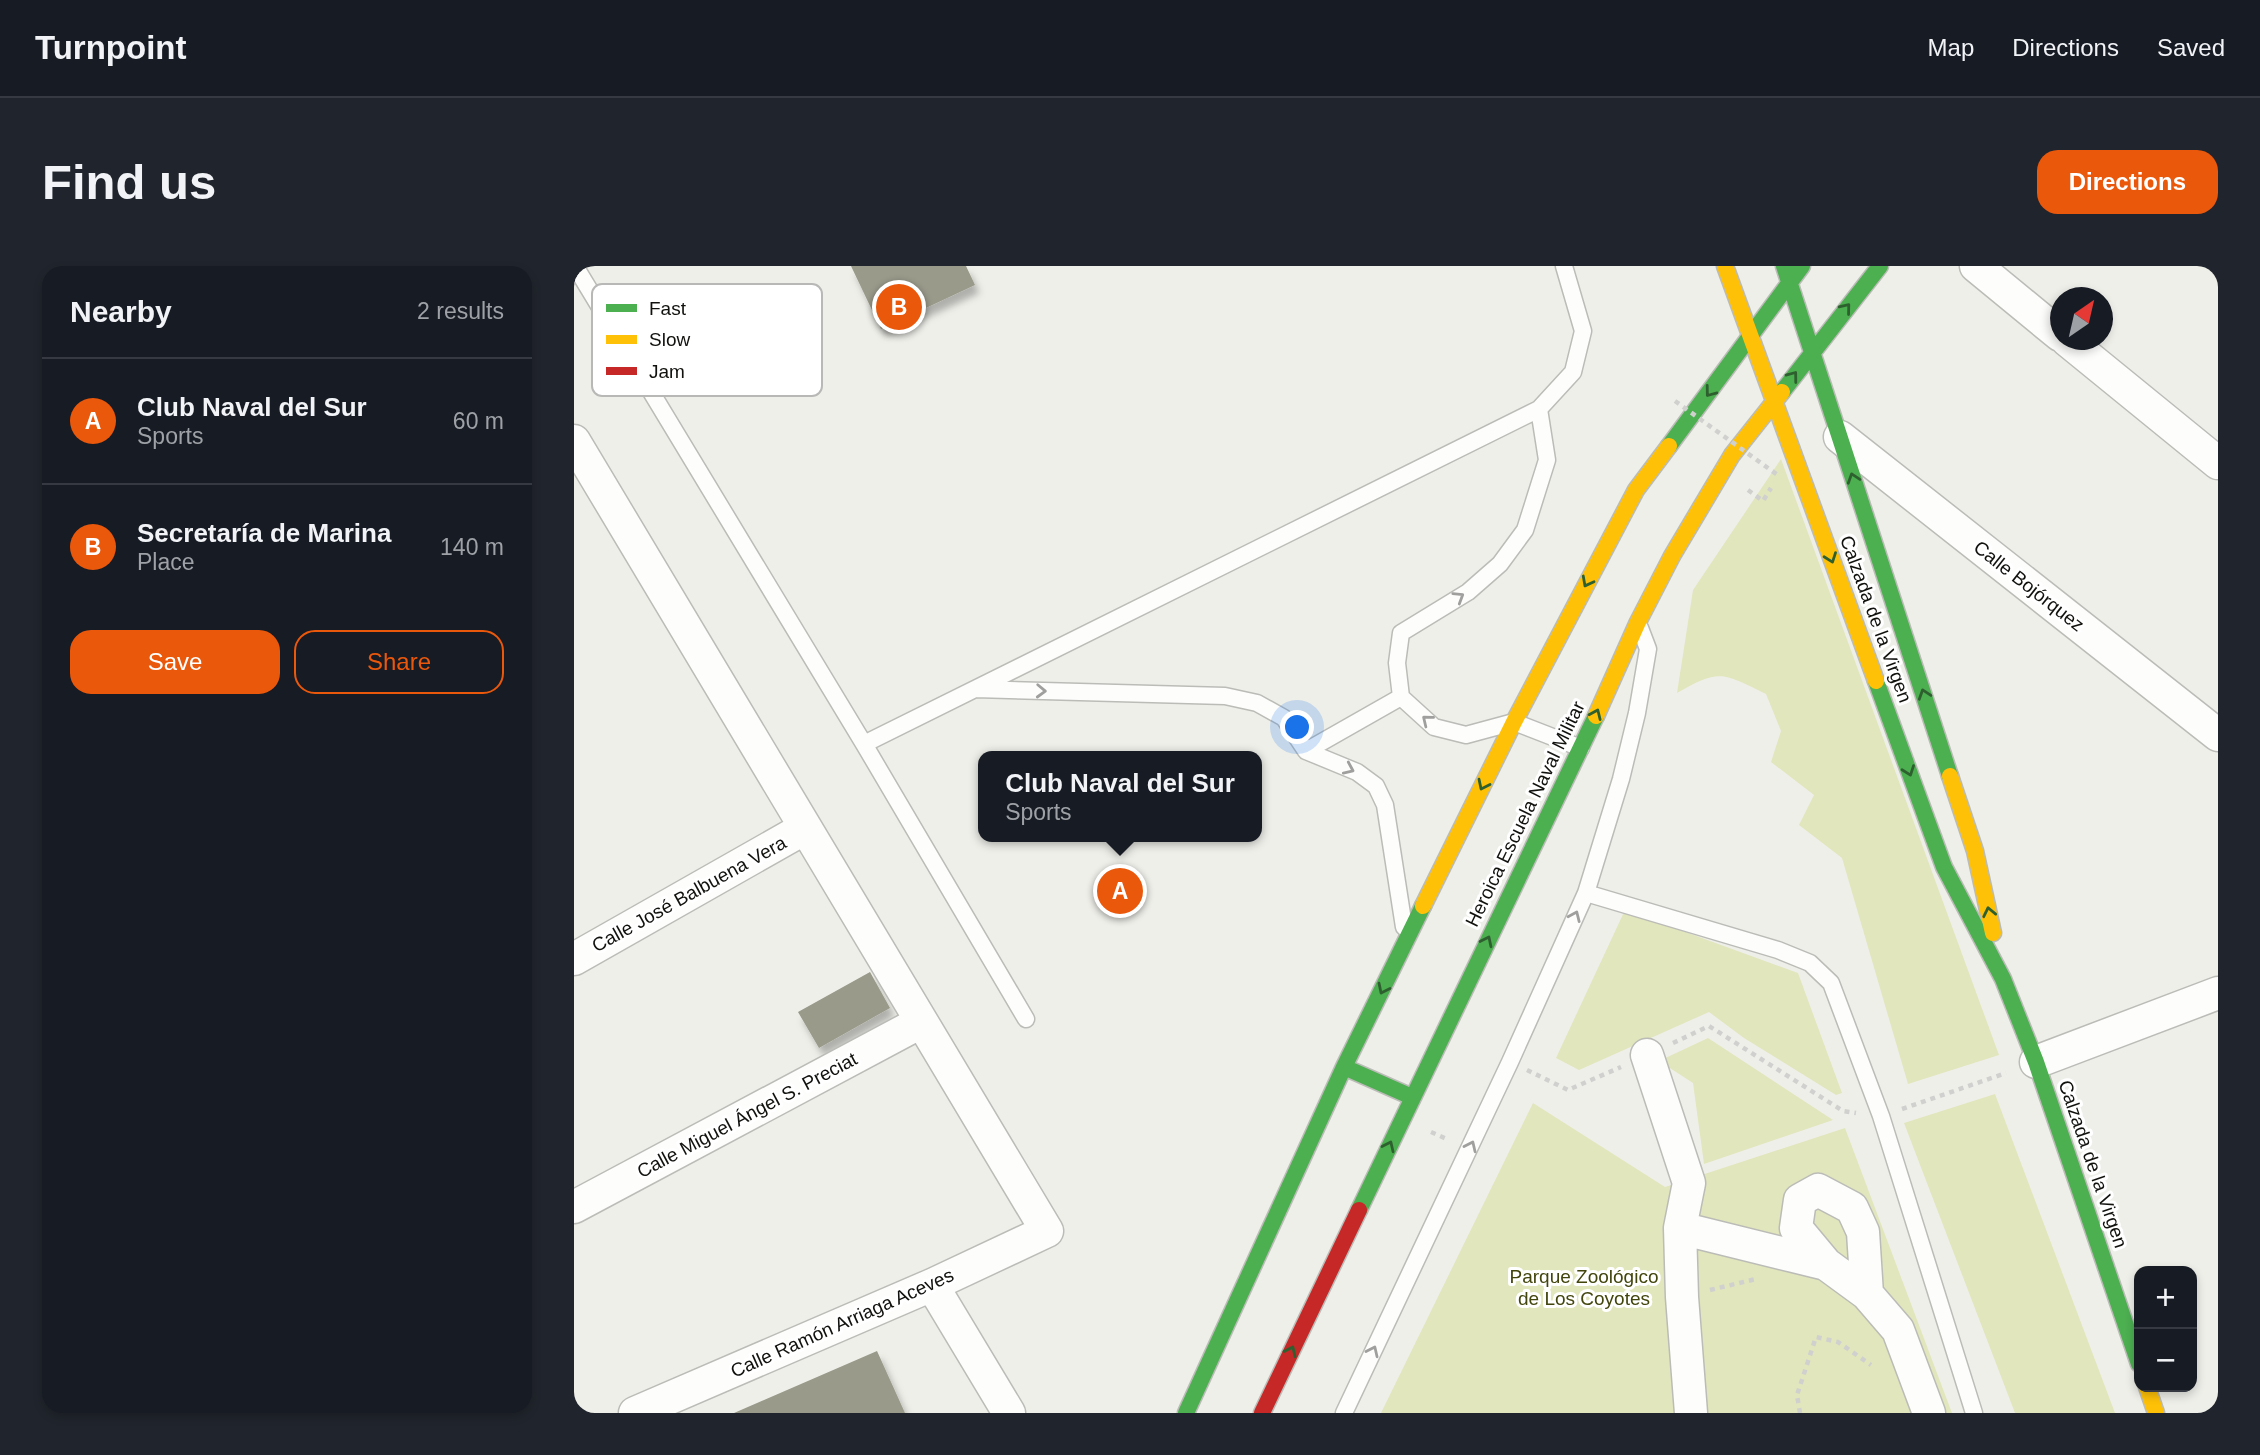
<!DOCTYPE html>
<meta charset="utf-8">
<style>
:root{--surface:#171b24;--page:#20242c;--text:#f1f3f6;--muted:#9ea1a6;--line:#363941;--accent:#ea580c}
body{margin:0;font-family:Helvetica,sans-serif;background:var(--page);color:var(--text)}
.controls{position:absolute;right:21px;bottom:21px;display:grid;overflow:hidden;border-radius:14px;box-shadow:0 4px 10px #0003}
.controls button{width:63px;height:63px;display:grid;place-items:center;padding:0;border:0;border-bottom:2px solid var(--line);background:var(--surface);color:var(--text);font:35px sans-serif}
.compass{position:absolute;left:1476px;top:21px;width:63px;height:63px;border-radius:50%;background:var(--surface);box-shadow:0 4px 10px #0003;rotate:34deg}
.you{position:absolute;left:724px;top:462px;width:24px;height:24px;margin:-18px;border:5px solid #fff;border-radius:50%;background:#1a73e8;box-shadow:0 0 0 10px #1a73e833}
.badge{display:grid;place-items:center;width:46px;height:46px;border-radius:50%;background:var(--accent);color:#fff;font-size:23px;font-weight:700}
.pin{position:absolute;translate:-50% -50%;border:4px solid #fff;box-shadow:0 2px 7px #0006}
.popup{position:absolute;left:404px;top:485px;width:284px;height:91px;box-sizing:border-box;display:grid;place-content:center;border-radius:14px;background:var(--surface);filter:drop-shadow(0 2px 5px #0005);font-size:23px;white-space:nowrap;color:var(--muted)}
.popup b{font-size:26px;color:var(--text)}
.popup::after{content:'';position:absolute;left:50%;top:100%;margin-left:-14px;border:14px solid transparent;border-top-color:var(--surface)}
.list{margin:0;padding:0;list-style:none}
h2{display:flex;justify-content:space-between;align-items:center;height:91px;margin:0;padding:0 28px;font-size:30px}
h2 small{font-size:23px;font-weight:400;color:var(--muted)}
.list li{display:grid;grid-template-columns:46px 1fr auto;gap:21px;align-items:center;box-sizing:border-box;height:126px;padding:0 28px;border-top:2px solid var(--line)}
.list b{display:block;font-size:26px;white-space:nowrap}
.list p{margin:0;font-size:23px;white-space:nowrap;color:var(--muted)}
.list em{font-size:23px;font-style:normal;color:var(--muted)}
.actions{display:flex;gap:14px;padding:21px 28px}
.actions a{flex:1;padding:16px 0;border:2px solid var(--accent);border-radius:21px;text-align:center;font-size:24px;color:var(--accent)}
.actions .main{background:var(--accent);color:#fff}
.map{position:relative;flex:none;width:1644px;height:1147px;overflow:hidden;border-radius:21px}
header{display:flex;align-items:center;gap:42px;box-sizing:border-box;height:98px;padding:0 35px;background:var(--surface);border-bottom:2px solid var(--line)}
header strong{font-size:33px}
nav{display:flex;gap:38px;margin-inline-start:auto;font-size:24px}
.intro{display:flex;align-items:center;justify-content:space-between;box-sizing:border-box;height:168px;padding:0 42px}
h1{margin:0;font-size:49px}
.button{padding:18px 32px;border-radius:21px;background:var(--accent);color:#fff;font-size:24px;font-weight:700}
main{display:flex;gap:42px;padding:0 42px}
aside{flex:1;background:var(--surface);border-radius:21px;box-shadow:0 4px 10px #0003}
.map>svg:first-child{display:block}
.green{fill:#e2e6bc}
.building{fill:#999a8a;filter:url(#shadow)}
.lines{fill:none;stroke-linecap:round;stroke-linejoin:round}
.lane-casing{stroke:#bbbcb7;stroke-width:19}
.street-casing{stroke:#bbbcb7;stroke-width:35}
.fast-casing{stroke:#bbbcb7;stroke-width:19}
.slow-casing{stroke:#bbbcb7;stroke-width:19}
.jam-casing{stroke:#bbbcb7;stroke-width:19}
.path{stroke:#d0d0cf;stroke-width:4.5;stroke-dasharray:5 5;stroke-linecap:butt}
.lane{stroke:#fdfdfc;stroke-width:16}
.street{stroke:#fdfdfc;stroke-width:32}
.fast{stroke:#4caf50;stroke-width:16}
.slow{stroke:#ffc107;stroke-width:16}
.jam{stroke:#c62828;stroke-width:16}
.path-bridge{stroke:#d0d0cf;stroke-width:4.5;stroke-dasharray:5 5;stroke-linecap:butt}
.oneway{stroke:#2e602f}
.oneway2{stroke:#9f9f9d}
.labels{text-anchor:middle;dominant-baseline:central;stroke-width:6;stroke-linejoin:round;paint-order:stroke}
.street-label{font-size:19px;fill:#11120e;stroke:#fff}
.park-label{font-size:19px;fill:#42450c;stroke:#fff}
.key{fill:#fff;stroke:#b8b8b7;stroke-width:2}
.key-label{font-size:19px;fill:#11120e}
</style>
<header>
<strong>Turnpoint</strong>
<nav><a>Map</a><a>Directions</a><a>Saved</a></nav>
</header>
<div class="intro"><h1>Find us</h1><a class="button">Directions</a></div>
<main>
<aside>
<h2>Nearby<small>2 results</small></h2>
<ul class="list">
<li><span class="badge">A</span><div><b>Club Naval del Sur</b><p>Sports</p></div><em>60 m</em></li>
<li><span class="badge">B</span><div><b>Secretaría de Marina</b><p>Place</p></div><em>140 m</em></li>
</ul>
<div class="actions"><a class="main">Save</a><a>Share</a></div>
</aside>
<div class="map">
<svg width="1644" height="1147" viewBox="0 0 1644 1147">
<defs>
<filter id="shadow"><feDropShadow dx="4.5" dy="8" stdDeviation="3.5" flood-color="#0004"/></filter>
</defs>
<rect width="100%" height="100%" fill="#efefea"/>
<path class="green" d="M1207,193L1425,789L1334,818L1268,592L1225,559L1240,529L1197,496L1207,465L1192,428C1149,407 1146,402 1103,427L1119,324Z
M1051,644L1224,707L1268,827L1262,829L1170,772L1135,746L1005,804L982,792Z
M1134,772L1259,854L1130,898L1119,817L1085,795Z
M1421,828L1541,1147H1441L1330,857Z
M959,837L1091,921L1271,862L1378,1147H807Z"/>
<path class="building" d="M277,0H392L401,19L307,63Z
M296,706L316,742L245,782L224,746Z
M303,1085L331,1147H160Z"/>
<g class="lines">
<defs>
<path id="lane" d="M1,0L290,478L452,753
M965,143L973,194L951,264L926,298L894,326L827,367L823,397L827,431L860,461L892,469L940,456L1007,482
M401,423L651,430L683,437L710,452L732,485L783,506L802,520L811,539L830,661
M290,478L965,143L999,106L1009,65L990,0
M732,485L827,431
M1012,627L1204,684L1236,697L1257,717L1307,850L1400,1147
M770,1147L936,796L1012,627L1047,513L1063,447L1074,383L1066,362"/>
<path id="street" d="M1402,0L1486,69
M1493,74L1644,197
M1266,171L1644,469
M0,175L473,965L358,1019L61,1147
M0,693L231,562
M1073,789L1115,917L1106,962L1252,998L1293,1028L1289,966L1278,942L1244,924L1226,934L1222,962L1252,998
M1462,796L1644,727
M0,941L347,756
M1106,962L1108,1031L1117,1147
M358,1019L435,1147
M1293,1028L1324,1064L1355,1147"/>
<path id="fast" d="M1210,0L1376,510
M1208,126L1306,0
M1095,180L1228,0
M1302,415L1370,601L1429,713L1462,796L1565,1098
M770,801L838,831
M785,944L1022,450
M612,1147L770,801L849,640"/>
<path id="slow" d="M1151,0L1302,415
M1022,450L1064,356L1098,290L1158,189L1208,126
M1376,510L1401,585L1419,667
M849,640L940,456L1062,224L1095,180
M1573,1121L1582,1147"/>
<path id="jam" d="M688,1147L785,944"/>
</defs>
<use href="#lane" class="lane-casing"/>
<use href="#street" class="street-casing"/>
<use href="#fast" class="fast-casing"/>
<use href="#slow" class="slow-casing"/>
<use href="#jam" class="jam-casing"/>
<path class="path" d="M1174,224L1189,235L1197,222
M1099,777L1135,760L1269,845L1282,847
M953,804L994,824L1047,801
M1328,843L1432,807
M857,866L875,874
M1136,1024L1182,1013
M1226,1147L1223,1129L1242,1071L1264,1076L1297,1099"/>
<use href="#lane" class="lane"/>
<use href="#street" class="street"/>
<use href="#fast" class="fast"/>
<use href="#slow" class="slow"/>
<use href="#jam" class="jam"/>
<path class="path-bridge" d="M1101,135L1205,210"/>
</g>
<defs><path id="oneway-chevron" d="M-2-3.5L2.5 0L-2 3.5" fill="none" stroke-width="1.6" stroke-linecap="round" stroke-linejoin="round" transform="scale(1.75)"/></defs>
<g class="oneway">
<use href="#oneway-chevron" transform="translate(1272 42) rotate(-51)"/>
<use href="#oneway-chevron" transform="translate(1219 110) rotate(-53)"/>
<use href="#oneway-chevron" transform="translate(1136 126) rotate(127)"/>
<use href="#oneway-chevron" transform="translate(1279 212) rotate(-108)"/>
<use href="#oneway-chevron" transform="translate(1257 292) rotate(70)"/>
<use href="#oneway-chevron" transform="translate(1013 316) rotate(118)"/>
<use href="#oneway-chevron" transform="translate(1350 428) rotate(-108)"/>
<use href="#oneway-chevron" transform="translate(1022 448) rotate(-66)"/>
<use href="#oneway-chevron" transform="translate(1335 505) rotate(70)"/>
<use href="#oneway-chevron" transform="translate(909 519) rotate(116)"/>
<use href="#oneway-chevron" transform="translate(1415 646) rotate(-102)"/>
<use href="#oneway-chevron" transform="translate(913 675) rotate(-64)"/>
<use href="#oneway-chevron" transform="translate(809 723) rotate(116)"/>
<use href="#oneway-chevron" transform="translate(815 880) rotate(-65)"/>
<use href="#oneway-chevron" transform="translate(717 1085) rotate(-65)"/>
</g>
<g class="oneway2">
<use href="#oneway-chevron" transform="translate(885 331) rotate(-32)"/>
<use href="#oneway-chevron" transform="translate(467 425) rotate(2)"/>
<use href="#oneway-chevron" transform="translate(853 454) rotate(-141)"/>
<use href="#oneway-chevron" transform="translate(775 503) rotate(24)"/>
<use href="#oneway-chevron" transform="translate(1001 650) rotate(-66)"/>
<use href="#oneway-chevron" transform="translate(897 880) rotate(-65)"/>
<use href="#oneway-chevron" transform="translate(799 1085) rotate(-65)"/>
</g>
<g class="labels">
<g class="street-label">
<text transform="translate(1455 320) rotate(38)">Calle Bojórquez</text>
<text transform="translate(1302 353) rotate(70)">Calzada de la Virgen</text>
<text transform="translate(951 548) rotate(-64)">Heroica Escuela Naval Militar</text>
<text transform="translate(115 628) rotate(-29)">Calle José Balbuena Vera</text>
<text transform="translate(173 849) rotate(-28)">Calle Miguel Ángel S. Preciat</text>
<text transform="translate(1519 898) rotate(71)">Calzada de la Virgen</text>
<text transform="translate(268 1057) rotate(-24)">Calle Ramón Arriaga Aceves</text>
</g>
<g class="park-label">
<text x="1010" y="1010">Parque Zoológico<tspan x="1010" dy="22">de Los Coyotes</tspan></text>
</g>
</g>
<rect x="18" y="18" width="230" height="112" rx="10" class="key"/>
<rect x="32" y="38" width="31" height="8" fill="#4caf50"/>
<rect x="32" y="69" width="31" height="9" fill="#ffc107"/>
<rect x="32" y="101" width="31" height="8" fill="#c62828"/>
<g class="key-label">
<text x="75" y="49">Fast</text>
<text x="75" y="80">Slow</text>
<text x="75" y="112">Jam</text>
</g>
</svg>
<div class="controls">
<button>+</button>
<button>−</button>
</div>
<svg class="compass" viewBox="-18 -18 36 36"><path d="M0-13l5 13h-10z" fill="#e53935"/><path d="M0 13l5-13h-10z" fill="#9ea1a6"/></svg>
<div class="you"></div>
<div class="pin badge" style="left:546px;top:625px">A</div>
<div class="popup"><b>Club Naval del Sur</b>Sports</div>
<div class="pin badge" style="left:325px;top:41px">B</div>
</div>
</main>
